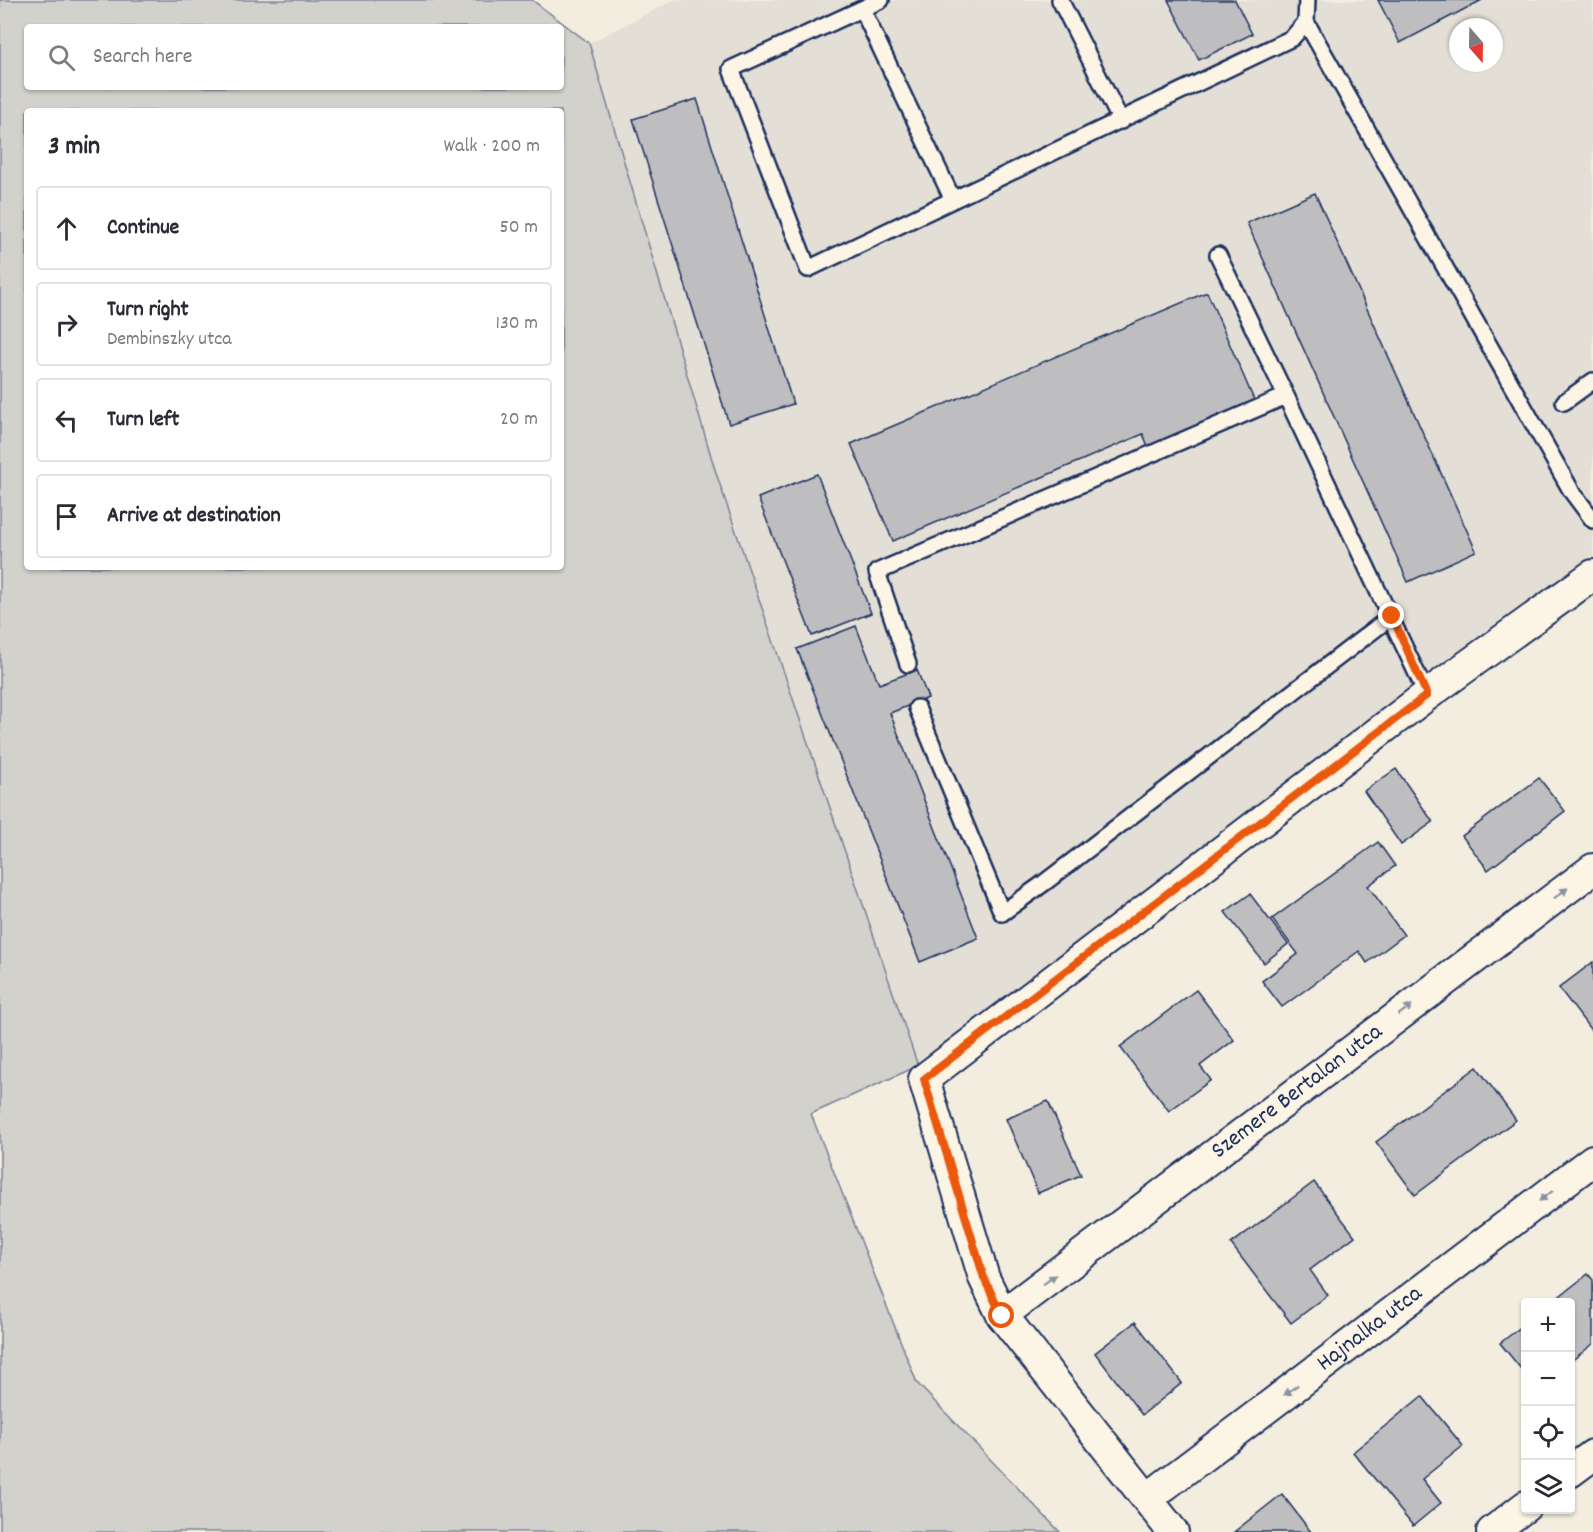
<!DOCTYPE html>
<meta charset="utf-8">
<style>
:root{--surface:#fff;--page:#f2f2f3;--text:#2b2b33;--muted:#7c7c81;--line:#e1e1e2}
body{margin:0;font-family:Dekko,sans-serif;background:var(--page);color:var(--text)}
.controls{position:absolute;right:18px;bottom:18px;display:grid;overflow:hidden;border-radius:6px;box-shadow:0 2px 4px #0004}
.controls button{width:54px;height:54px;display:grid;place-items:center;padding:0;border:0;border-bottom:2px solid var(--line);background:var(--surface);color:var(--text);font:30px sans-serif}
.compass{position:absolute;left:1449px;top:18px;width:54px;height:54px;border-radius:50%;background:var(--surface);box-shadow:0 2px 4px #0004;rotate:160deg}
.stop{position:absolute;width:18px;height:18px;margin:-14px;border:4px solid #ea580c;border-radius:50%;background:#fff}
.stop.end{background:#ea580c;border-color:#fff;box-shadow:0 2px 6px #0008}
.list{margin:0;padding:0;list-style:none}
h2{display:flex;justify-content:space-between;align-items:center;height:78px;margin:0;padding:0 24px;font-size:26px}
h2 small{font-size:20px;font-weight:400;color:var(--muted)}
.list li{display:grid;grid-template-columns:39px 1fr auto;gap:18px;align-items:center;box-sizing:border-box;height:84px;margin:0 12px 12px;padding:0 12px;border:2px solid var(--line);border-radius:6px}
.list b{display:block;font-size:22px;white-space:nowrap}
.list p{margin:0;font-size:20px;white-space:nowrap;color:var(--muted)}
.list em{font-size:20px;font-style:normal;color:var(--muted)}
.icon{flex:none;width:33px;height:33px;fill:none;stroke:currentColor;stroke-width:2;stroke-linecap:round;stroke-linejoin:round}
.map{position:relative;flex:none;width:1593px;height:1532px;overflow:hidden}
.search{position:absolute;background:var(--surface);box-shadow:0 2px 4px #0004;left:24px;top:24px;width:540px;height:66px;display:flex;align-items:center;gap:15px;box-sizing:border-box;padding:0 21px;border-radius:6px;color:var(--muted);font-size:22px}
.panel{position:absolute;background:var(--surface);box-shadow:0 2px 4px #0004;left:24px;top:108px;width:540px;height:462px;border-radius:6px}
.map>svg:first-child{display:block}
.built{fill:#e3dfd6;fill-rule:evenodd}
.green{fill:#d3d1cc;stroke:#778095;stroke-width:1.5;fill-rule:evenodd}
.building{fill:#bebec0;stroke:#1b2f5e;stroke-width:1.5}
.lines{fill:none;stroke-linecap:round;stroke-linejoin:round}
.service-casing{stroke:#1b2f5e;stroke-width:20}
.minor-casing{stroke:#1b2f5e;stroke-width:34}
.service{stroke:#fcf5e5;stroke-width:15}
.minor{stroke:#fcf5e5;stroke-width:30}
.oneway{fill:#8c92a2}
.route{stroke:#ea580c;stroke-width:8}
.labels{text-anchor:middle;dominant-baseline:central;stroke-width:6;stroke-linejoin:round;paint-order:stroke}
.street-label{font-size:24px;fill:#1b2f5e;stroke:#fcf5e5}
</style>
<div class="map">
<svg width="1593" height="1532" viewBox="0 0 1593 1532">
<rect width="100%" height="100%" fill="#f3ede0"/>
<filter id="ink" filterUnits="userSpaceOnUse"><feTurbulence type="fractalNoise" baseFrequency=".0167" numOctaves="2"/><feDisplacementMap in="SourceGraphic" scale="12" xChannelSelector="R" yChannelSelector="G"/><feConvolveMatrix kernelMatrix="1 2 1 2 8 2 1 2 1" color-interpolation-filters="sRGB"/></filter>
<g filter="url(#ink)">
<path class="built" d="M674,0H1593V575L918,1066L716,473L589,43ZM1458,27H1494V63H1458Z"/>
<path class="green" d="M0,0H532L589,43L716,473L918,1066L811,1114L917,1383L1060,1532H0ZM27,27H561V87H27ZM27,111H561V567H27Z"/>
<path class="building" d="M1168,0H1235L1252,34L1199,60Z
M1378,0H1482L1400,43Z
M697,99L793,404L729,424L633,119Z
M1315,193L1476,551L1408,582L1247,223Z
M1207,292L1254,400L1148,446L1143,434L893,541L851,444Z
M817,474L871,613L812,636L758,498Z
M856,626L879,684L917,670L928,698L890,713L978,938L920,962L797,649Z
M1396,769L1433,822L1401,845L1364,791Z
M1539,778L1565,811L1488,870L1462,836Z
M1378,842L1395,866L1368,886L1404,935L1367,963L1359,951L1282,1007L1262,981L1298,954L1272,919Z
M1250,894L1288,944L1264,963L1225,912Z
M1593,962V1033L1559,988Z
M1196,990L1234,1040L1200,1066L1211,1080L1169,1111L1120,1047Z
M1477,1067L1516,1120L1415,1195L1376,1142Z
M1048,1101L1081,1175L1038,1193L1006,1119Z
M1314,1182L1355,1236L1310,1270L1328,1295L1291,1323L1231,1244Z
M1588,1274L1593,1280V1344L1570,1362V1302H1552Z
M1135,1322L1182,1383L1142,1415L1095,1353Z
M1526,1323V1375L1500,1343Z
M1422,1396L1463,1446L1422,1479L1441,1503L1413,1526L1353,1452Z
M1282,1494L1311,1532H1234Z"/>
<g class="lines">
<defs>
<path id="service" d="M881,0L731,69L808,269L1292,38L1306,22L1307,0
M1060,0L1121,121
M862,9L953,200
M1306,22L1572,492L1593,520
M1218,255L1286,396
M1564,402L1593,381
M908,664L877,572L1286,396L1427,695
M917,708L1002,913L1044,883L1392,616"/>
<g id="minor">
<path id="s1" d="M1002,1315L1593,869"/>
<path d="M1570,1472L1593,1455"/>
<path id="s2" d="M1148,1498L1593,1160"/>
<path d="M1173,1532L1002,1315L984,1278L924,1079L1427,695L1593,575"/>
<path d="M1492,1532L1526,1506"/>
</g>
</defs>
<use href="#service" class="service-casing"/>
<use href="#minor" class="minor-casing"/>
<use href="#service" class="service"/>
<use href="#minor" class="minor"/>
</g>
<defs><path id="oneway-solid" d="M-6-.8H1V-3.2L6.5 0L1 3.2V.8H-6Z" transform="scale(1.5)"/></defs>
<g class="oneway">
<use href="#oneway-solid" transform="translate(1561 893) rotate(-37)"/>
<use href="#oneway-solid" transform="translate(1405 1010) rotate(-37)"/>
<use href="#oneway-solid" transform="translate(1546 1196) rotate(143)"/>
<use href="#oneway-solid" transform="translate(1049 1280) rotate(-37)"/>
<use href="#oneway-solid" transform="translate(1291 1390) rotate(143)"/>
</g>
</g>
<g class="lines" filter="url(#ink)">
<path class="route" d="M1002,1316L984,1278L924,1079L1427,695L1392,616"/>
</g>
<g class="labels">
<g class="street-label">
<text stroke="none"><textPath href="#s1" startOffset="370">Szemere Bertalan utca</textPath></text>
<text stroke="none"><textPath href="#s2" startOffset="279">Hajnalka utca</textPath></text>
</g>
</g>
</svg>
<div class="controls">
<button>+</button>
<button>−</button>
<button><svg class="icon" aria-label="locate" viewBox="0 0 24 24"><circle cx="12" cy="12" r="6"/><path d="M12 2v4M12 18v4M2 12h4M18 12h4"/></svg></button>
<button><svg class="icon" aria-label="layers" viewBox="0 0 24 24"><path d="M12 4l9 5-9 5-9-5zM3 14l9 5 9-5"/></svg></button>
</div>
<svg class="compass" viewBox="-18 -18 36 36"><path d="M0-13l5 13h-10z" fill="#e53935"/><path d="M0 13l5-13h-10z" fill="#7c7c81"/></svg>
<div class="stop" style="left:1002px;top:1316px"></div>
<div class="stop end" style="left:1392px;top:616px"></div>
<div class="search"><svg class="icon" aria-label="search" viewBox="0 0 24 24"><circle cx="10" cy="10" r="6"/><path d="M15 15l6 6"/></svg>Search here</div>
<section class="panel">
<h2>3 min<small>Walk · 200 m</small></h2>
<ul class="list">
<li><svg class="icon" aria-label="ahead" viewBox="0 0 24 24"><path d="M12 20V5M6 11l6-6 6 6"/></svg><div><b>Continue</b></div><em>50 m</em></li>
<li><svg class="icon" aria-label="right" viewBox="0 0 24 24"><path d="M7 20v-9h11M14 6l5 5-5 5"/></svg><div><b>Turn right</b><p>Dembinszky utca</p></div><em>130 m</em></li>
<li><svg class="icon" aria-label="left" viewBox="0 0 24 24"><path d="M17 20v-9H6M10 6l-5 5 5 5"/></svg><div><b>Turn left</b></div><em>20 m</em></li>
<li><svg class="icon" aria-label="arrive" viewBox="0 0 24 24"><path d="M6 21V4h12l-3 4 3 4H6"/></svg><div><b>Arrive at destination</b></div></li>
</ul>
</section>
</div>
